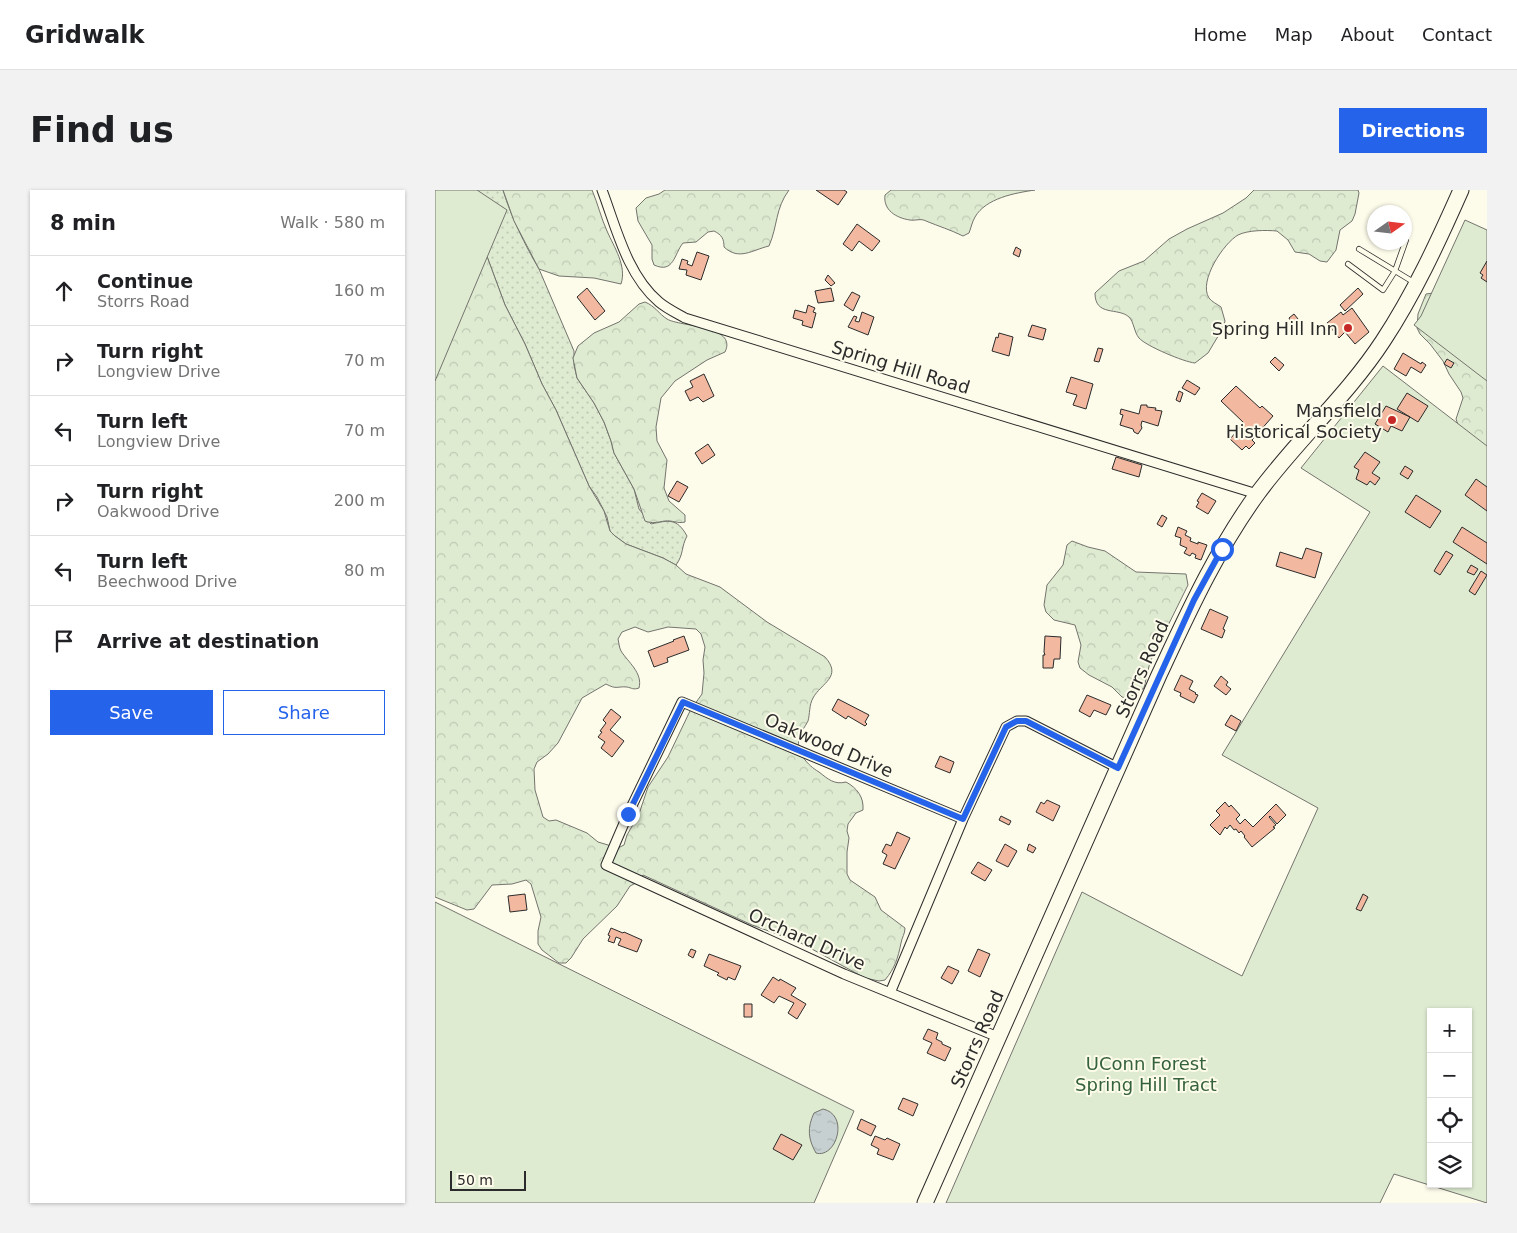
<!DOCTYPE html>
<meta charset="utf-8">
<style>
:root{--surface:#fff;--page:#f2f2f2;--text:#202124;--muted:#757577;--line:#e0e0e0;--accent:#2563eb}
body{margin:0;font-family:"DejaVu Sans",sans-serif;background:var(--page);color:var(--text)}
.controls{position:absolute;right:15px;bottom:15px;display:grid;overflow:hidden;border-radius:0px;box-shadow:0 1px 4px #0004}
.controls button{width:45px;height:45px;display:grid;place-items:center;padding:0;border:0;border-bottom:1px solid var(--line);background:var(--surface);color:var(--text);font:25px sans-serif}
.compass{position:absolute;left:932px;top:15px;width:45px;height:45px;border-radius:50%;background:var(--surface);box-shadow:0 1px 4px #0004;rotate:76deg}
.scale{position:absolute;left:15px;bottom:12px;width:76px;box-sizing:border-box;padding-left:5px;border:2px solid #2b2b2b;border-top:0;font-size:14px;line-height:18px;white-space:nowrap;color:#2b2b2b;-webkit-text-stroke:4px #fdfbea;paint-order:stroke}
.stop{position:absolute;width:15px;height:15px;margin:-11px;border:4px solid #2563eb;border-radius:50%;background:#fff}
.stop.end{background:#2563eb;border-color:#fff;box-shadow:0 1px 5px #0008}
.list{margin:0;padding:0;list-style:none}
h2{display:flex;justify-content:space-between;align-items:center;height:65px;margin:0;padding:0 20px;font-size:21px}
h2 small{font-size:16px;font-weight:400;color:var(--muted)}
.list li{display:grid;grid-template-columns:32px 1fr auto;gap:15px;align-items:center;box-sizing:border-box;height:70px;padding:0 20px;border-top:1px solid var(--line)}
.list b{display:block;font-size:19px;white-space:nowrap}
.list p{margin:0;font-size:16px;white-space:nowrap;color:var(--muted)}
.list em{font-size:16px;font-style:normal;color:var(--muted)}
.actions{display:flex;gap:10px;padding:15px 20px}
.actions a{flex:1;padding:11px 0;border:1px solid var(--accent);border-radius:0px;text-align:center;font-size:18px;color:var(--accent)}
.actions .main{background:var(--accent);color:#fff}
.icon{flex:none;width:28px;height:28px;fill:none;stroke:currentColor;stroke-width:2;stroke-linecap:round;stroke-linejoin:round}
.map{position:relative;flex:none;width:1052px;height:1013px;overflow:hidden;border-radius:0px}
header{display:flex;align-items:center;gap:30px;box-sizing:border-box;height:70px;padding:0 25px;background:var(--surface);border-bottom:1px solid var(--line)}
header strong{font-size:24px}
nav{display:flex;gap:28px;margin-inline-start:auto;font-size:18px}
.intro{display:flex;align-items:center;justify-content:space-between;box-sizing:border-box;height:120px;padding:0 30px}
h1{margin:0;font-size:35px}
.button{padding:12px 22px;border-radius:0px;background:var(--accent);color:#fff;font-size:18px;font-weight:700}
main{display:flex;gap:30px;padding:0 30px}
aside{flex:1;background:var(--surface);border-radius:0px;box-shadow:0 1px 4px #0004}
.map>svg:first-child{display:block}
.grass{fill:url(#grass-dots);stroke:#74746e}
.forest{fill:url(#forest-crowns);stroke:#74746e;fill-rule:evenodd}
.park{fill:#deebd1;stroke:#74746e;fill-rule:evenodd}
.water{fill:url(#water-ripples);stroke:#74746e}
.building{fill:#f2b8a0;stroke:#2b2b2b}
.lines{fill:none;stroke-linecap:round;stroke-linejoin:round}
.service-casing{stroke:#2b2b2b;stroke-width:6}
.minor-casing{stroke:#2b2b2b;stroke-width:11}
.primary-casing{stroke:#2b2b2b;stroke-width:17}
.service{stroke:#fdfbea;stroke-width:4.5}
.minor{stroke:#fdfbea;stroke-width:9}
.primary{stroke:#fdfbea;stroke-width:15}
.route{stroke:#2563eb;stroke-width:6}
.poi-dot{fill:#c62828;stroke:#fdfbea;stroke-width:2}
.labels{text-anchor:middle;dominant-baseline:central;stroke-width:4;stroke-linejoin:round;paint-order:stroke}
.poi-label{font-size:18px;fill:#2b2b2b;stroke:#fdfbea;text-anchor:end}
.street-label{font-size:18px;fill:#2b2b2b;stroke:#fdfbea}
.park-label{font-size:18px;fill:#34623c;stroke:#fdfbea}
</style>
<header>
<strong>Gridwalk</strong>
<nav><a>Home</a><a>Map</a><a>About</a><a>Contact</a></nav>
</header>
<div class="intro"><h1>Find us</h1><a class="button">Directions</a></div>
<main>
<aside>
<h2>8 min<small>Walk · 580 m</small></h2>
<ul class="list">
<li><svg class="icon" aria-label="ahead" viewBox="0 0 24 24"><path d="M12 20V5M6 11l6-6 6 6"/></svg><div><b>Continue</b><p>Storrs Road</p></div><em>160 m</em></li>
<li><svg class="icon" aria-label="right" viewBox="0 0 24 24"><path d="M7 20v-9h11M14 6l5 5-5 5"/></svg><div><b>Turn right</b><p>Longview Drive</p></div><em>70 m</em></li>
<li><svg class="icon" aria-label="left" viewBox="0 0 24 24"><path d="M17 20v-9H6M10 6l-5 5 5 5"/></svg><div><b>Turn left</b><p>Longview Drive</p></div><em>70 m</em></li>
<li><svg class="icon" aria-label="right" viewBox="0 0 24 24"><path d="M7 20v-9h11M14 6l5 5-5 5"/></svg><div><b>Turn right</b><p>Oakwood Drive</p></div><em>200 m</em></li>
<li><svg class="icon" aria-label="left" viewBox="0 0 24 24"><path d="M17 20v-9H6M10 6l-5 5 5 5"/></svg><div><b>Turn left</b><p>Beechwood Drive</p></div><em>80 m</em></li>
<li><svg class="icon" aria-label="arrive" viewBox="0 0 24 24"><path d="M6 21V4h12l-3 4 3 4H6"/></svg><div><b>Arrive at destination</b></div></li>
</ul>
<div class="actions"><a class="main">Save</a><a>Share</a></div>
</aside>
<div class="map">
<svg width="1052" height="1013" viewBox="0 0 1052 1013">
<defs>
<pattern id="grass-dots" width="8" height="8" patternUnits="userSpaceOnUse" patternTransform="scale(1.25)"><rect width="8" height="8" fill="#deebd1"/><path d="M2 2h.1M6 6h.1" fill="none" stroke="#bfcab4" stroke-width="1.8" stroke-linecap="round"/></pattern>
<pattern id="forest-crowns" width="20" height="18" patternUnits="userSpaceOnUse" patternTransform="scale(1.25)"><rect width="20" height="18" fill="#deebd1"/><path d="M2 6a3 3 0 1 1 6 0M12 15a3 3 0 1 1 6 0" fill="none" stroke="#bfcab4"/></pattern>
<pattern id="water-ripples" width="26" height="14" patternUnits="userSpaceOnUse" patternTransform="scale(1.25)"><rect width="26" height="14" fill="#c7d0d0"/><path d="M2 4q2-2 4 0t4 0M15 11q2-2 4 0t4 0" fill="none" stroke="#abb3b3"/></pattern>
</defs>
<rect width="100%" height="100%" fill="#fdfbea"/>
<path class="grass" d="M21,0H68C76,27 90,55 104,79L139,161V175L142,188L159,213L169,232L176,251L179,263L199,299L204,319L216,334C234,330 242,328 252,346C246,357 249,364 241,375L228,368L191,354L180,346L175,341L172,327L162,307L154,296L121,220L107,194L90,154L70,115L50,61Z"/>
<path class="forest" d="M0,0H21L50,61L70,115L90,154L107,194L121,220L154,296L169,321L175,341L180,346L191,354L228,368L241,375L251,384L285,397L332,432L390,467C408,487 386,493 378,508C374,515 375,524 373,531C370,537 366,541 364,548C361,562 372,575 384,582C393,589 399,595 411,592C422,598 429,607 428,620L421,623L413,634L412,641L414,648L412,662V684L415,690L440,707L446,720L470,738C470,744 467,747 466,753C463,768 460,778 450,790L444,791L430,788L364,752L317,735L208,685L201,693L195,696L182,716L148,749L136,768L131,773H124L107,760L103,754V741L106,727L96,694L91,690L77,694L57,695L39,719L32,720L0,707ZM200,437L213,442L233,437L261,439L266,444L270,457L268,470L269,483L267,504L255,521L233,567L213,597L204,624L192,645L189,655L183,658L163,652L152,643L121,630L114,631L108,627L100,600L99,579L102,572L113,564L123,553L147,508L171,494C182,500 182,496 192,497C197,498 198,500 204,498C208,483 193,472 186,461C184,457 184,453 183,449L187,442Z
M68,0H157C163,14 166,28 172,41C179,57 192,76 186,94L159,88L124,86L104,79L79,31Z
M230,0H354C340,19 343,35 334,56C317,60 304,71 289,57C289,49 287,45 279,41L273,42L261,52L248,53C239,64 239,84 219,75L217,69V55L203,31L201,18L211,8L224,4Z
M456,0H600C580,3 551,8 540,27C537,32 536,38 534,43L528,46C516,40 503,36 491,31C486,28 480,31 475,30C461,28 448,20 450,5Z
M819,0H923L924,3L920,24L917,31L905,40L901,60L892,72L885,71L874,64L860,62L853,50L842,41C831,40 813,40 803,45C789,53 763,91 774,108C777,112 782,114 786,117L790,131L788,138L773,163L760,173C749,172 711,156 704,148C699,142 699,132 694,127C683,117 660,127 660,103L684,81L709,71L734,49L752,39L788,23L811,8Z
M998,103L1052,118V263L1028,249L1021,229L1028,208L1026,202L1014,184L1008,171L995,154L985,144L982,138L983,124L991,104Z
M210,112C220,116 224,124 232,129C245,137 303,135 290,162L272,170L240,191L226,208L221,237L222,251L232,270L229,298L234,311L250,325V332C243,334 237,330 230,331C222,332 218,334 210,331L199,299L179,263L176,251L169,232L159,213L142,188L138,168L143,156L159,143L184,132L204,114Z
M637,351L653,357L670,361L701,382L751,384L753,395L715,472L709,498L697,506L691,508L687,507L677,497L654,485L645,478L643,472L646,455L640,435L619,430L611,422L609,415L612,395L628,375L632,355Z"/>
<path class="park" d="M0,0H42L72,20L0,191Z
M1030,30L1052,40V191L979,135L986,126Z
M948,176L1052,256V1013L959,984L945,1013H511L647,702L807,786L883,618L787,565L935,322L866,278ZM996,822H1033V994H996Z
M0,712L419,921L379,1013H0Z"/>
<path class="water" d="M388,919C415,925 401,969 381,963C373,949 372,938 379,923Z"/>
<path class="building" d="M409,0L412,2L403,15L381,0Z
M422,34L445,51L437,61L424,51L417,61L408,54Z
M581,57L586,60L584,67L578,64Z
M262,62L274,66L266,90L251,85L252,80L244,79L247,69L253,71L252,74L257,76Z
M1052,71V92L1046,88L1048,85L1045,83Z
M393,85L400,93L396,96L390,90Z
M152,98L170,121L160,130L142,107Z
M396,98L399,111L383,113L380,101Z
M923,98L928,104L910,121L905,115Z
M417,102L425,106L418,121L409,115Z
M373,115L380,118L378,122L381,123L377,138L367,135L368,131L358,128L360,120L371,123Z
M917,118L934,142L920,154L910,142L904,148L892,133L906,122L908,125Z
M427,122L439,127L433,145L413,137L419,126L422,127L420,131L424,132Z
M859,124L863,129L861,132H856L854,128Z
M597,135L611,139L608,150L593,146Z
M564,143L578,147L574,166L557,161L561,147L563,148Z
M663,158L668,159L664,172L659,171Z
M968,163L986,174L987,172L991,175L986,183L976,177L971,186L959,179Z
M840,167L849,175L844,181L835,172Z
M1012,169L1019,173L1016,178L1009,174Z
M269,184L279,206L268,212L263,207L255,211L250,201L258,197L255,191Z
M636,187L658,194L651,219L638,215L642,205L631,202Z
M752,190L765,198L760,205L747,198Z
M801,196L825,218L827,216L838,226L817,250L820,253L814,259L811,256L807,260L795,249L809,233L786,211Z
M744,201L748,203L745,212L741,210Z
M972,203L993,216L983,232L962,219Z
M706,215H712V217L721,218L720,220L727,221L723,236L707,231L706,235L707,238L703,244L699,242L698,239L685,235L688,225L685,224L686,219L704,224Z
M951,216L975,227L967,241L956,236L953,242L940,234Z
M273,254L280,265L267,274L260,263Z
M930,262L945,272L937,283L945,288L940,295L935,291L932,295L921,289L924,280L919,277Z
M681,267L707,275L704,287L677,279Z
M970,276L978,281L973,289L965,284Z
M1041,289L1052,297V321L1030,305Z
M242,291L253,297L244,312L233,306Z
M767,303L781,311L773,324L761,317L764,312L762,311Z
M981,305L1006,321L995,338L970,322Z
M727,325L732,328L727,337L722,334Z
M743,337L752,341L750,345L756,348L755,351L763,354V352L772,355L766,370L760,368L761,365L757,363L755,366L749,363L752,358L745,355L746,348L740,346Z
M1027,337L1052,353V374L1018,352Z
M871,358L887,363L880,388L841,376L845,362L867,369Z
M1011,361L1018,365L1005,385L999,381Z
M1036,375L1043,379L1039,385L1032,382Z
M1046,381L1052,385L1040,405L1034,401Z
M775,419L793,427L788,439L790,440L787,448L766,439Z
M249,446L254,460L232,468L233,472L219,477L213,461L239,451L238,450Z
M610,446L626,447L625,469H619L618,478H608V465H610L609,462Z
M746,485L758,491L754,499L761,503L760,504L763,505L759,513L745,506L746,503L739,500Z
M786,486L793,492L791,495L796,499L791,505L779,496Z
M652,505L676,515L671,525L659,520L655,527L644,521Z
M403,509L434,525L430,532L432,534L430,536L413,526L411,529L397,520Z
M176,519L186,527L175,540L189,551L177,567L166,558L170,552L163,547L167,542L165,541L171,533L168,530Z
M796,525L806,531L801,541L790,535Z
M505,566L519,572L515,583L500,577Z
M612,610L625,616L618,631L601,622L606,612L609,614Z
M790,612L794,617L796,615L805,625L801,629L805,634L810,629L818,637L841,614L851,625L842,634L835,626L834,627L841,635L838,637L840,638L817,657L809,647L810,646L806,641L804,643L801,639L799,640L795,635L792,639L790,637L785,645L775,635L785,625L781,621Z
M566,626L576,631L574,635L564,630Z
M462,642L475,648L460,679L448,674L452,665L447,662L451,654L456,656Z
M570,654L582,661L573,677L561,671Z
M594,654L601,658L598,663L592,660Z
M543,672L557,680L550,691L536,683Z
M90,704L92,720L75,722L73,706Z
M928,704L933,707L926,721L921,719Z
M176,738L188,743L189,742L207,750L202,762L183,755L186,749L181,747L179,753L173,751L175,746L173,745Z
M256,759L261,761L258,768L253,765Z
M543,759L555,764L545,787L533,781Z
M274,764L306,776L300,790L293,787L292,790L282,785L284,783L269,776Z
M513,776L524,781L517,794L506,788Z
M338,787L344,791L345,789L361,798L356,805L371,814L362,829L353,823L359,813L344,806L339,813L326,805Z
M309,814H317V827H309Z
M493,839L503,843L501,849L507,852V854L516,858L510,871L492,863L497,853L488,849Z
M468,908L483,914L478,926L463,919Z
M426,929L441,936L436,946L422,939Z
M346,944L367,955L358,970L338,959Z
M440,946L450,950L452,948L465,954L458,970L442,964L444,959L436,955Z"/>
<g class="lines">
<defs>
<path id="service" d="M924,59L980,93
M913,74L948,100L960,81L971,50L969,49"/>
<path id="minor" d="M167,0C181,37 192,85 224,112C231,118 241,123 250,128L822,304
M528,629L247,512L193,624L171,675L409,784L563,847
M455,803L528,629L571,537L582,531H591L683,578"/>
<path id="primary" d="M490,1013L724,485C753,423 782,359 823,303C862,250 912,206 948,151C979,104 1003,52 1026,0"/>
</defs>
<use href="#service" class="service-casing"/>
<use href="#minor" class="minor-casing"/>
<use href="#primary" class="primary-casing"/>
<use href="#service" class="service"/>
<use href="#minor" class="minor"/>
<use href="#primary" class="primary"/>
</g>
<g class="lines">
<path class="route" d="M193,624L248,512L528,629L571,537L582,531H591L683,578L759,410L787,359"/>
</g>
<g class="poi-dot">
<circle cx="913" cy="138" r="5"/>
<circle cx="957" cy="230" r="5"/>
</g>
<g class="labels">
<g class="poi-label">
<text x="903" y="138">Spring Hill Inn</text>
<text x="947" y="220">Mansfield<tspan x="947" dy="21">Historical Society</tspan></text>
</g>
<g class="street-label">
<text transform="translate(466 177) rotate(17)">Spring Hill Road</text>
<text transform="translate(707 479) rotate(-66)">Storrs Road</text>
<text transform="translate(394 555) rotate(23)">Oakwood Drive</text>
<text transform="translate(372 749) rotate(24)">Orchard Drive</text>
<text transform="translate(542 849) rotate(-66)">Storrs Road</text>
</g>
<g class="park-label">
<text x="711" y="873">UConn Forest<tspan x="711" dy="21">Spring Hill Tract</tspan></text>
</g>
</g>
</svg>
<div class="controls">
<button>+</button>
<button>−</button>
<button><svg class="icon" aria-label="locate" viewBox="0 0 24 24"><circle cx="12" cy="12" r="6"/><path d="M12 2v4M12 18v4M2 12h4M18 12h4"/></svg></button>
<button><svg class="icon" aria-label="layers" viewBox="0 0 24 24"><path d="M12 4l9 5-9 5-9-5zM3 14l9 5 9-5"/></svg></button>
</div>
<svg class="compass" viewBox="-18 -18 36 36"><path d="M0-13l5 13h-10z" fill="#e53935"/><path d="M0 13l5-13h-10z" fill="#757577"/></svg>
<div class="scale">50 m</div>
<div class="stop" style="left:787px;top:359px"></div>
<div class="stop end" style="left:193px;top:624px"></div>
</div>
</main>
